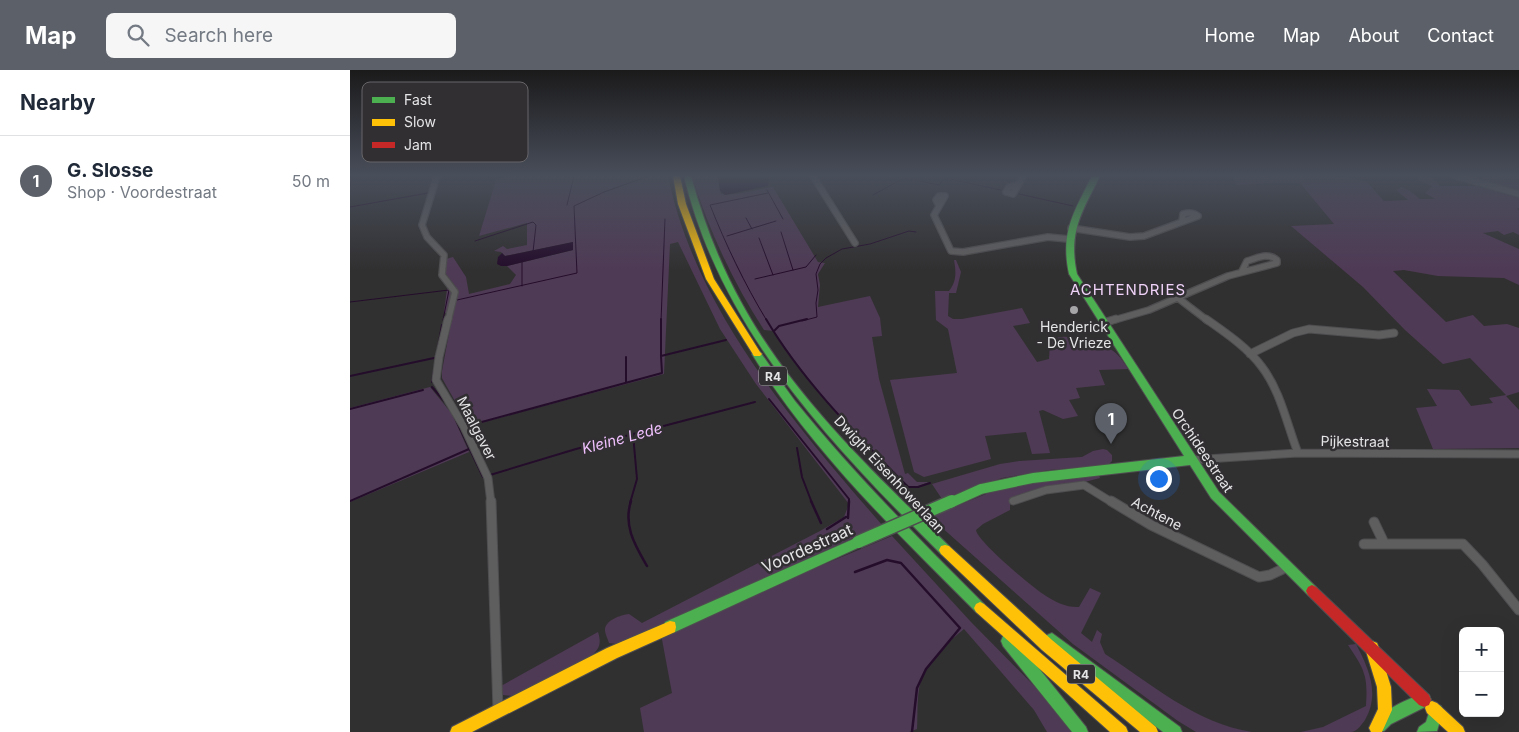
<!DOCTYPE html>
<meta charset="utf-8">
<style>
:root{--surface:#fff;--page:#f6f6f7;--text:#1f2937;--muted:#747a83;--line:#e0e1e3;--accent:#5c6169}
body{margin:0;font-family:Inter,sans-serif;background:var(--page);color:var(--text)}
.controls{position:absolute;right:15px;bottom:15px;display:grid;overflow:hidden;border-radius:8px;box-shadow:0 5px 20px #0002}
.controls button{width:45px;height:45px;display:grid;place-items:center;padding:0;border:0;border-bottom:1px solid var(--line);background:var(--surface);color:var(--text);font:25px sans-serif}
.you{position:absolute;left:808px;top:408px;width:18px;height:18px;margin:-12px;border:4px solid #fff;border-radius:50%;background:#1a73e8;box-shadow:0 0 0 8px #1a73e833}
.badge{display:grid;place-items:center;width:32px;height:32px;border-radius:50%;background:var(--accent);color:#fff;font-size:16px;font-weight:700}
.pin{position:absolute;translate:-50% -41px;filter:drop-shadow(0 1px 2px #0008)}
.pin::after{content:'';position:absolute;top:26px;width:18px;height:15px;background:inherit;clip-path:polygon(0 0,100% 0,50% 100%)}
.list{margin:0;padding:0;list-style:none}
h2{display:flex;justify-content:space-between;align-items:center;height:65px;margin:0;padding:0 20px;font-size:21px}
h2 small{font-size:16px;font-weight:400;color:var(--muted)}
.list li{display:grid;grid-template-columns:32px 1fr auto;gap:15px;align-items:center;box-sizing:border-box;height:90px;padding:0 20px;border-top:1px solid var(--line)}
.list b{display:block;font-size:19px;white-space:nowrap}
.list p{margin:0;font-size:16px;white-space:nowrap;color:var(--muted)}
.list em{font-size:16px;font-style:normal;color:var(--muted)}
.icon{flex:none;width:28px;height:28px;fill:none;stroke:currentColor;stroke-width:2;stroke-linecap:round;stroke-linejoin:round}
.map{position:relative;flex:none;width:1169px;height:662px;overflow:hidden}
header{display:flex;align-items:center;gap:30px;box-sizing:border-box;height:70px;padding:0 25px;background:var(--accent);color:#fff}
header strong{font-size:24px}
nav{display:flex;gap:28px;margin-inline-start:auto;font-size:18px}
.search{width:350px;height:45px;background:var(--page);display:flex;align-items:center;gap:12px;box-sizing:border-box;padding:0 18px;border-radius:8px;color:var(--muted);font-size:19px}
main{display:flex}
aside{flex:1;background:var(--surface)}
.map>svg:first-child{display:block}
.green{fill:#4f3a55}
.water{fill:#240d2b}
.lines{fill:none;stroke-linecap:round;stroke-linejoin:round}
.stream-far2{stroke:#240d2b;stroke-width:1}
.stream-far1{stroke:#240d2b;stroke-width:2}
.stream{stroke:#240d2b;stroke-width:2.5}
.street-far2-casing{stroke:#4e4d4f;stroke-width:8}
.street-far1-casing{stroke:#4e4d4f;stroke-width:9}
.street-casing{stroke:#4e4d4f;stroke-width:11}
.fast-casing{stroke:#4e4d4f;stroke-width:2}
.slow-casing{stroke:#4e4d4f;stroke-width:2}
.jam-casing{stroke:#4e4d4f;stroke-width:2}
.street-far2{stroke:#5f5e5f;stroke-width:5.5}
.street-far1{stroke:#5f5e5f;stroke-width:7}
.street{stroke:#5f5e5f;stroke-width:9}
.fast{fill:#4caf50;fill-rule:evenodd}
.slow{fill:#ffc107;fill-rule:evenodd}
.jam{fill:#c62828;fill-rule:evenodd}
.fast-bridge-far1-casing{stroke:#4e4d4f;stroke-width:12;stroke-linecap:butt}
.fast-bridge-casing{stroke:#4e4d4f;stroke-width:15;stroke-linecap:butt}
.fast-bridge-far1{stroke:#4caf50;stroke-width:10}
.fast-bridge{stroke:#4caf50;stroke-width:12}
.poi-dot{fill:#a6a5a7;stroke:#312f32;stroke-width:2}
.labels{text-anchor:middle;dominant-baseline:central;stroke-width:5;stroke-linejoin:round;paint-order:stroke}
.shield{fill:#312f32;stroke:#afaeb0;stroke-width:1}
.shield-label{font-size:12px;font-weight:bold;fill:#e5e4e6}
.poi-label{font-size:14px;fill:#e5e4e6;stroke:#312f32}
.street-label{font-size:14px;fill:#e5e4e6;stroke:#312f32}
.neighbourhood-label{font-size:15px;letter-spacing:1px;fill:#efd2f7;stroke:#312f32}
.water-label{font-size:15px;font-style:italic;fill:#efc0fd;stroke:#312f32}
.near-street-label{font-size:16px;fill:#e5e4e6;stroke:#312f32}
.key{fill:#312f32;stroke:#676568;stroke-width:1}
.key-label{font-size:14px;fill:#e5e4e6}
</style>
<header>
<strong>Map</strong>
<div class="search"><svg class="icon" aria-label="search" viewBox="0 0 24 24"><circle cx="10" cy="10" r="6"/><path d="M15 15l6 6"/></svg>Search here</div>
<nav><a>Home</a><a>Map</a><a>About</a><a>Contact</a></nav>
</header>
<main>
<aside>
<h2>Nearby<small></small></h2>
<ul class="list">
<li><span class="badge">1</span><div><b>G. Slosse</b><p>Shop · Voordestraat</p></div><em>50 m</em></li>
</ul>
</aside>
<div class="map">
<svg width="1169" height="662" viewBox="0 0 1169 662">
<rect width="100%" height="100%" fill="#313031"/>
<path class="green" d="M156,106H318C346,241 444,353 532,455L267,574L259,573C258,569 255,564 255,560C255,550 271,545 279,544L292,553L470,461L494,447L499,434L406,314L370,259L328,172L320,174L314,304L119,356L92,308V301L103,242L94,243L97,219L106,217L96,204V189L103,187L116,207L119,224L160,214L166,205L157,196L223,180V172L155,186L151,182L144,181L153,176L157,179L177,175V153L129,166L146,110Z
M342,106H367L371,124C386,126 407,119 423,117L468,192L475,193L468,204L470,215L468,237L520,226L530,248L532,266L522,267L529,309L555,404L558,403L567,412H579L568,416H559C507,366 464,321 424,261L414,260C383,212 359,161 342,106Z
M882,106H989L1017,112L1034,131L1058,130L1046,120L1051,117L1059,120L1070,129H1085L1075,123L1082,116L1068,110L1067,106H1080L1090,116H1137L1169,125V138L1167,139L1169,140V165L1163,162L1154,165L1148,161L1133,163L1169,179V215L1154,208L1088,206L1054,200L1043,201L1096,252L1123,245L1134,256L1157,254L1169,258V322L1156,326L1169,340V378L1083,379L1066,338L1087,336L1077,319L1109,320L1121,336L1143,333L1139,328L1156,325L1120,288L1093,294L1055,260L1013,217L941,156L984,154L950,113H916L887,115Z
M1136,106H1169V123L1139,115L1132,108Z
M604,190H606L611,202L606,223H599L598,246L603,249H612L672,238L680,253L663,256L687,292L699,289L700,273L703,269C718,263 727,270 740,275C744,276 748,275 752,276C764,278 772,289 778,299L749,300L755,315L726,318L730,328L719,330L728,346L713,349L693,340L689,341L700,383L682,384L676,362L635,366L641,389L574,407L564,402L540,310L607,303L598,259L586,250L585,221H599C607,211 606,202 604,190Z
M80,317L102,344L119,382L0,432V338Z
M753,379L757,380L762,385V391L758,395L699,400L652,408L592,429L582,414L650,394L670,391L732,387L743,381Z
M748,404L750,408L660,431V440L633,454L626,460C627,471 684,519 696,526C705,532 718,538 729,537L740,518L751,523L731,563L742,572L747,560L752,564L750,572L755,584C800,613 847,654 902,662H846L828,651L723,574L580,447L641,422L698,410Z
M542,466L621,552L695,627L721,662H697L684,640L614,559C600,570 581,589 573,605C566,620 568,643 567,659L559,662H294L290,638L322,623L311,564L367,539Z
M248,562C252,575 249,580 238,588L163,626L153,625L151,616Z
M1006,574C1019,599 1030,624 1015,650C1011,655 1008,661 1001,662C986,662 967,662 951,662L973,657L1016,636C1018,606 1015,600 998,575Z"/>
<path class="water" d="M368,106H416L419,108L418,116L375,125L370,121Z
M223,172V180L157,196H151L147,194L148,187L152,183L155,186Z"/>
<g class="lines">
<path class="stream-far2" d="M452,106V108
M0,116L3,106
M417,120L433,149
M669,124L723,136
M523,125L554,108L589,115L595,108L651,120
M217,135L224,106
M0,137L78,123
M396,148L402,159
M431,162L443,200
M377,166L426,151
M409,168L423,205
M125,171L183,152L186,155L183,182
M172,191V216
M405,209L456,197L466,185
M107,230L227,203L224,136L254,122L299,106
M0,232L99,220L93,250
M311,251L315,149
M417,251C394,213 376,175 360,135L418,123
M452,251L467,247L466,233L468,220L466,204L470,194L476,188L492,179L520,174L559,161L566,162"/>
<path class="stream-far1" d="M311,249V286
M416,249C453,312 507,365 558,417H568L580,413
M424,261L429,256L457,249
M276,287V312
M0,306L84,288
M82,312L92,255
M82,317L95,332
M419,329L499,429V433
M0,339L73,320
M105,348L133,407
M117,356L312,303L311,286L376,270
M447,378L452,407L462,433
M140,405L226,379L405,332
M0,431L119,379
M280,433L287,409L283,364"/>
<path class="stream" d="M281,431C273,456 285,475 297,496
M461,431L471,453
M498,448L499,431
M477,459L496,447
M505,502L537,490L551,493L610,558L576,599L567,618L562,662"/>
<defs>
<path id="street-far2" d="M87,106L72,155L77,167L94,185L92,205L105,222L98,251
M463,106L505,173
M1106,106L1169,124
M668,115L659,117L656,122L663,124L673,106
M589,136L586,130L589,126H595L584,145L601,181L613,182L698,167L718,169
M721,158L780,167L794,166L848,146C843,142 839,142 833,144L832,151
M828,228L858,251
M761,251L799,240L878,206L927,193V190C917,182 908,188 897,191L892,201"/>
<path id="street-far1" d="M98,249L89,287L86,310L114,357L138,408L141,433
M856,249C876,263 898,278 912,297C931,322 937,355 948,383
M756,252L766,249
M900,284L943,263L959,259L1029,265L1044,263
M841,390L948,383L1169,384
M663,431L696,420L734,415L763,433"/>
<path id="street" d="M141,431L148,640
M761,431L801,455L909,507L920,505L937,497
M1024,452L1034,473
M1014,474H1113L1132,494L1169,540"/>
<path id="fast" d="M334,106H341C353,150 369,192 391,232C442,326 523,402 599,476L601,480L599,484L595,485L591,484C481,375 371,260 334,106Z
M742,106H750C732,142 718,162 727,204L869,422L966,517L968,521L966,525L962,527L958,525L861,428L840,395L683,413L631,424L627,422L625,419L627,416L631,414L683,403L834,386L719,204C710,162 724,142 742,106Z
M407,281L410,282C422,298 433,315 445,331C503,403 569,469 634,534L636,538L634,542L630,544L626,542C546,462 462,381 402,284Z
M508,467L512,468L514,472L512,476L325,562L320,563L315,562L314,557L315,552Z
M702,563L830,657L832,662H813L697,575L695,570L697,565Z
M658,564L663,566L736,657L738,662H722L653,576L651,571L653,566Z
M1074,623L1079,625L1081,630L1079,635L1041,654L1034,661H1024L1022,656C1028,641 1059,629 1074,623Z
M1086,634L1091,636L1093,641L1087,661L1067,662L1069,657L1076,652L1081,636Z"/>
<path id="slow" d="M323,106H330L336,134L364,209L410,282L412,284L410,286H404L356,209L328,134Z
M595,475L599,476L702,570L806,657L808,662H790L692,580L591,484L589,480L591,476Z
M630,532L634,534L776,657L778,662H760L626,542L624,538L626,534Z
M320,551L325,552L326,557L325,562L267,588L122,662H100L102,657L257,578Z
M1022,571L1027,573L1029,578L1041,617L1042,640L1032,662H1021L1019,658L1028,639L1027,617L1015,578L1017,573Z
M1082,631L1087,633L1113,657L1115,662H1098L1077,643L1075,638L1077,633Z"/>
<path id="jam" d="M962,515L966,517L1079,625L1081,630L1079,635L1074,637L1069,635L958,525L956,521L958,517Z"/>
</defs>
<use href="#street-far2" class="street-far2-casing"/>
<use href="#street-far1" class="street-far1-casing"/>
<use href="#street" class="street-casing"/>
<use href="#fast" class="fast-casing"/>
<use href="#slow" class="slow-casing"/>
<use href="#jam" class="jam-casing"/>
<use href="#street-far2" class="street-far2"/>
<use href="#street-far1" class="street-far1"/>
<use href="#street" class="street"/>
<use href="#fast" class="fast"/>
<use href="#slow" class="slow"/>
<use href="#jam" class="jam"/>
<defs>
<path id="fast-bridge-far1" d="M600,433L631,419"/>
<path id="fast-bridge" d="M508,472L602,431"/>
</defs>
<use href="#fast-bridge-far1" class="fast-bridge-far1-casing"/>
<use href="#fast-bridge" class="fast-bridge-casing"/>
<use href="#fast-bridge-far1" class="fast-bridge-far1"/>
<use href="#fast-bridge" class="fast-bridge"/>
</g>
<linearGradient id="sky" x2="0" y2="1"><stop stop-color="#1b1a1b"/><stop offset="0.53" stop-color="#484e5a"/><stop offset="1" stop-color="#484e5a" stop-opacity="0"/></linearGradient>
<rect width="1169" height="199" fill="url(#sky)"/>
<circle class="poi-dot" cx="724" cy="240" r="5"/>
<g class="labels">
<g class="shield">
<rect x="409" y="296.5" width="28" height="19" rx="4"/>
<rect x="717" y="594.5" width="28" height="19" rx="4"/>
</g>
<g class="shield-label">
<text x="423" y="306">R4</text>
<text x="731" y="604">R4</text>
</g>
<g class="poi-label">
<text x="724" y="256">Henderick<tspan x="724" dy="16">- De Vrieze</tspan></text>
</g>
<g class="street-label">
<text transform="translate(127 358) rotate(63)">Maalgaver</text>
<text transform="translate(1005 371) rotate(1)">Pijkestraat</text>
<text transform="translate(853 380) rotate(56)">Orchideestraat</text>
<text transform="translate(540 404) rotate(47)">Dwight Eisenhowerlaan</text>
<text transform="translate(807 443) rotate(28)">Achtene</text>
</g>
<g class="neighbourhood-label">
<text x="778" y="219">ACHTENDRIES</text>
</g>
<g class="water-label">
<text transform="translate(272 368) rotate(-15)">Kleine Lede</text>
</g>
<g class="near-street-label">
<text transform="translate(457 478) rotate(-24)">Voordestraat</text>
</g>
</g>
<rect x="12" y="12" width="166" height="80" rx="8" class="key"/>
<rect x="22" y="27" width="23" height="6" fill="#4caf50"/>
<rect x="22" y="49" width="23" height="7" fill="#ffc107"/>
<rect x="22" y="72" width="23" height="6" fill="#c62828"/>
<g class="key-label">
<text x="54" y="35">Fast</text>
<text x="54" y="57">Slow</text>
<text x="54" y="80">Jam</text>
</g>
</svg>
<div class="controls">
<button>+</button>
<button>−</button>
</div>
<div class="you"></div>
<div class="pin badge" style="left:761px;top:374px">1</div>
</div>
</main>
